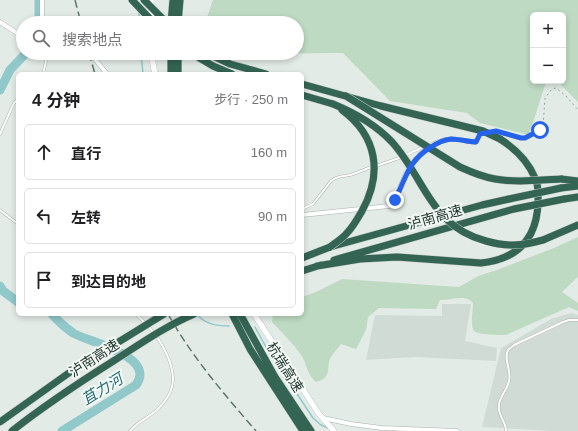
<!DOCTYPE html>
<html lang="zh">
<meta charset="utf-8">
<style>
:root{--surface:#fff;--page:#f2f2f2;--text:#202124;--muted:#757577;--line:#e0e0e0}
body{margin:0;font-family:Arial,"Noto Sans SC",sans-serif;background:var(--page);color:var(--text)}
.controls{position:absolute;right:12px;top:12px;display:grid;overflow:hidden;border-radius:6px;box-shadow:0 2px 6px #0003}
.controls button{width:36px;height:36px;display:grid;place-items:center;padding:0;border:0;border-bottom:1px solid var(--line);background:var(--surface);color:var(--text);font:20px sans-serif}
.stop{position:absolute;width:12px;height:12px;margin:-9px;border:3px solid #2563eb;border-radius:50%;background:#fff}
.stop.end{background:#2563eb;border-color:#fff;box-shadow:0 1px 4px #0008}
.list{margin:0;padding:0;list-style:none}
h2{display:flex;justify-content:space-between;align-items:center;height:52px;margin:0;padding:0 16px;font-size:17px}
h2 small{font-size:13px;font-weight:400;color:var(--muted)}
.list li{display:grid;grid-template-columns:26px 1fr auto;gap:12px;align-items:center;box-sizing:border-box;height:56px;margin:0 8px 8px;padding:0 8px;border:1px solid var(--line);border-radius:6px}
.list b{display:block;font-size:15px;white-space:nowrap}
.list em{font-size:13px;font-style:normal;color:var(--muted)}
.icon{flex:none;width:22px;height:22px;fill:none;stroke:currentColor;stroke-width:2;stroke-linecap:round;stroke-linejoin:round}
.map{position:relative;flex:none;width:578px;height:431px;overflow:hidden}
.search{position:absolute;background:var(--surface);box-shadow:0 2px 6px #0003;left:16px;top:16px;width:288px;height:44px;display:flex;align-items:center;gap:10px;box-sizing:border-box;padding:0 14px;border-radius:22px;color:var(--muted);font-size:15px}
.panel{position:absolute;background:var(--surface);box-shadow:0 2px 6px #0003;left:16px;top:72px;width:288px;height:244px;border-radius:6px}
.map>svg:first-child{display:block}
.built{fill:#d1dbd5}
.green{fill:#bedac2;fill-rule:evenodd}
.lines{fill:none;stroke-linecap:round;stroke-linejoin:round}
.stream{stroke:#91c8ca;stroke-width:1.5}
.river{stroke:#91c8ca;stroke-width:9}
.lane-casing{stroke:#a6b3ac;stroke-width:3}
.street-casing{stroke:#a6b3ac;stroke-width:5}
.secondary-casing{stroke:#a2b6ad;stroke-width:6}
.highway-casing{stroke:#c2c8c6;stroke-width:8}
.path{stroke:#87ab9b;stroke-width:1;stroke-dasharray:2 3;stroke-linecap:butt}
.lane{stroke:#fff;stroke-width:2}
.street{stroke:#fff;stroke-width:4}
.secondary{stroke:#fff;stroke-width:5.5}
.highway{stroke:#336454;stroke-width:7}
.rail{stroke:#5f766d;stroke-width:1.5;stroke-dasharray:8 4;stroke-linecap:butt}
.highway-bridge-casing{stroke:#c2c8c6;stroke-width:8;stroke-linecap:butt}
.highway-bridge{stroke:#336454;stroke-width:7}
.route{stroke:#2563eb;stroke-width:5}
.labels{text-anchor:middle;dominant-baseline:central;stroke-width:4;stroke-linejoin:round;paint-order:stroke}
.street-label{font-size:14px;fill:#243b32;stroke:#f3f8f5}
.water-label{font-size:15px;font-style:italic;fill:#256d70;stroke:#f3f8f5}
</style>
<div class="map">
<svg width="578" height="431" viewBox="0 0 578 431">
<rect width="100%" height="100%" fill="#e3ebe6"/>
<path class="built" d="M442,304H471L465,341L497,348L496,361L415,357L366,360L375,315L442,316Z
M572,313L578,315V431H551L482,427L501,348L553,318Z"/>
<path class="green" d="M213,0H578V102L557,81L546,82L529,135L480,123L467,113L390,101L343,53L221,54L220,53H297V23H205ZM533,15H563V81H533Z
M578,237V277L562,292L578,303V311L569,307L506,335C499,335 478,335 474,331C470,325 473,310 473,303C465,293 450,301 440,300L436,309L379,308L368,317L366,330L356,349L341,344C338,348 334,352 331,357C325,367 334,377 316,382C308,376 307,366 303,358C298,348 280,331 272,322L273,314H302V297L316,292L342,279L459,287L478,276L497,270L554,248Z"/>
<g class="lines">
<path class="stream" d="M139,12V23
M141,53L143,74
M197,315C206,324 216,326 229,326
M255,327L266,347L313,418L321,425L328,428"/>
<path class="river" d="M38,23L39,19V0
M0,90L10,70L26,53
M0,286L3,291L18,302
M52,314C58,321 66,328 73,333C88,342 157,356 136,385L62,431"/>
<defs>
<path id="lane" d="M43,74L48,53
M0,134L14,103L18,99
M406,155L423,147
M376,166L402,157
M302,209L313,204L331,181C339,175 342,177 350,175C357,173 364,170 371,167
M0,210L18,224
M136,314L145,323
M130,431C138,421 148,418 157,410C163,404 170,396 172,387C177,367 161,340 148,326
M506,431C506,422 500,418 499,410C497,399 507,391 509,381C512,370 503,360 508,350L514,345L563,322L569,320H578"/>
<path id="street" d="M0,22L23,37
M42,23V0
M90,53L107,74
M302,215L389,206C396,202 398,193 401,185C409,164 427,140 452,139C460,139 468,142 476,142
M323,418L351,424L382,428L457,431"/>
<path id="secondary" d="M151,22V0
M151,53L155,74
M254,314L319,414L334,431"/>
<path id="highway" d="M171,23L173,0
M178,23L180,0
M171,53V74
M178,53V74
M191,53L213,66L232,74
M207,53L230,64L266,74
M302,84L381,106
M302,95L333,104
M561,179L578,181
M561,188L578,186
M564,199L578,197
M543,240L578,225
M302,258L330,247L482,205L509,199
M334,260L514,209
M317,266L360,259L397,257L481,263C518,259 537,239 538,202C538,194 539,185 535,178C528,161 516,149 500,139
M302,271L321,265
M232,314L250,349L303,431
M240,314L275,377L311,431"/>
</defs>
<use href="#lane" class="lane-casing"/>
<use href="#street" class="street-casing"/>
<use href="#secondary" class="secondary-casing"/>
<use href="#highway" class="highway-casing"/>
<path class="path" d="M499,132C520,136 524,144 543,127L545,98L552,89L556,88L566,96L578,110"/>
<use href="#lane" class="lane"/>
<use href="#street" class="street"/>
<use href="#secondary" class="secondary"/>
<use href="#highway" class="highway"/>
<path class="rail" d="M75,0L81,23
M89,53L95,74
M168,314C192,357 224,394 256,431"/>
<defs>
<path id="highway-bridge" d="M132,0L154,23
M144,0L167,23
M346,96L460,167C471,172 483,177 495,179C517,183 539,180 561,179
M333,104C355,113 375,124 392,142C426,180 430,226 486,241C507,247 521,246 543,240
M381,106L483,131L500,139
M509,199L561,188
M514,209L564,199
M330,247C335,243 342,239 347,233C353,227 358,218 362,211C383,173 377,136 342,110
M0,422L73,370L164,314
M12,431C45,405 80,382 115,360C140,344 166,326 194,314"/>
</defs>
<use href="#highway-bridge" class="highway-bridge-casing"/>
<use href="#highway-bridge" class="highway-bridge"/>
</g>
<g class="lines">
<path class="route" d="M395,200C406,178 408,161 431,147C437,143 444,140 451,139C460,139 468,142 476,142L480,134L496,131L521,138H525L540,130"/>
</g>
<g class="labels">
<g class="street-label">
<text transform="translate(435 217) rotate(-16)">泸南高速</text>
<text transform="translate(94 358) rotate(-33)">泸南高速</text>
<text transform="translate(285 367) rotate(58)">杭瑞高速</text>
</g>
<g class="water-label">
<text transform="translate(102 389) rotate(-32)">苴力河</text>
</g>
</g>
</svg>
<div class="controls">
<button>+</button>
<button>−</button>
</div>
<div class="stop" style="left:540px;top:130px"></div>
<div class="stop end" style="left:395px;top:200px"></div>
<div class="search"><svg class="icon" aria-label="search" viewBox="0 0 24 24"><circle cx="10" cy="10" r="6"/><path d="M15 15l6 6"/></svg>搜索地点</div>
<section class="panel">
<h2>4 分钟<small>步行 · 250 m</small></h2>
<ul class="list">
<li><svg class="icon" aria-label="ahead" viewBox="0 0 24 24"><path d="M12 20V5M6 11l6-6 6 6"/></svg><div><b>直行</b></div><em>160 m</em></li>
<li><svg class="icon" aria-label="left" viewBox="0 0 24 24"><path d="M17 20v-9H6M10 6l-5 5 5 5"/></svg><div><b>左转</b></div><em>90 m</em></li>
<li><svg class="icon" aria-label="arrive" viewBox="0 0 24 24"><path d="M6 21V4h12l-3 4 3 4H6"/></svg><div><b>到达目的地</b></div></li>
</ul>
</section>
</div>
